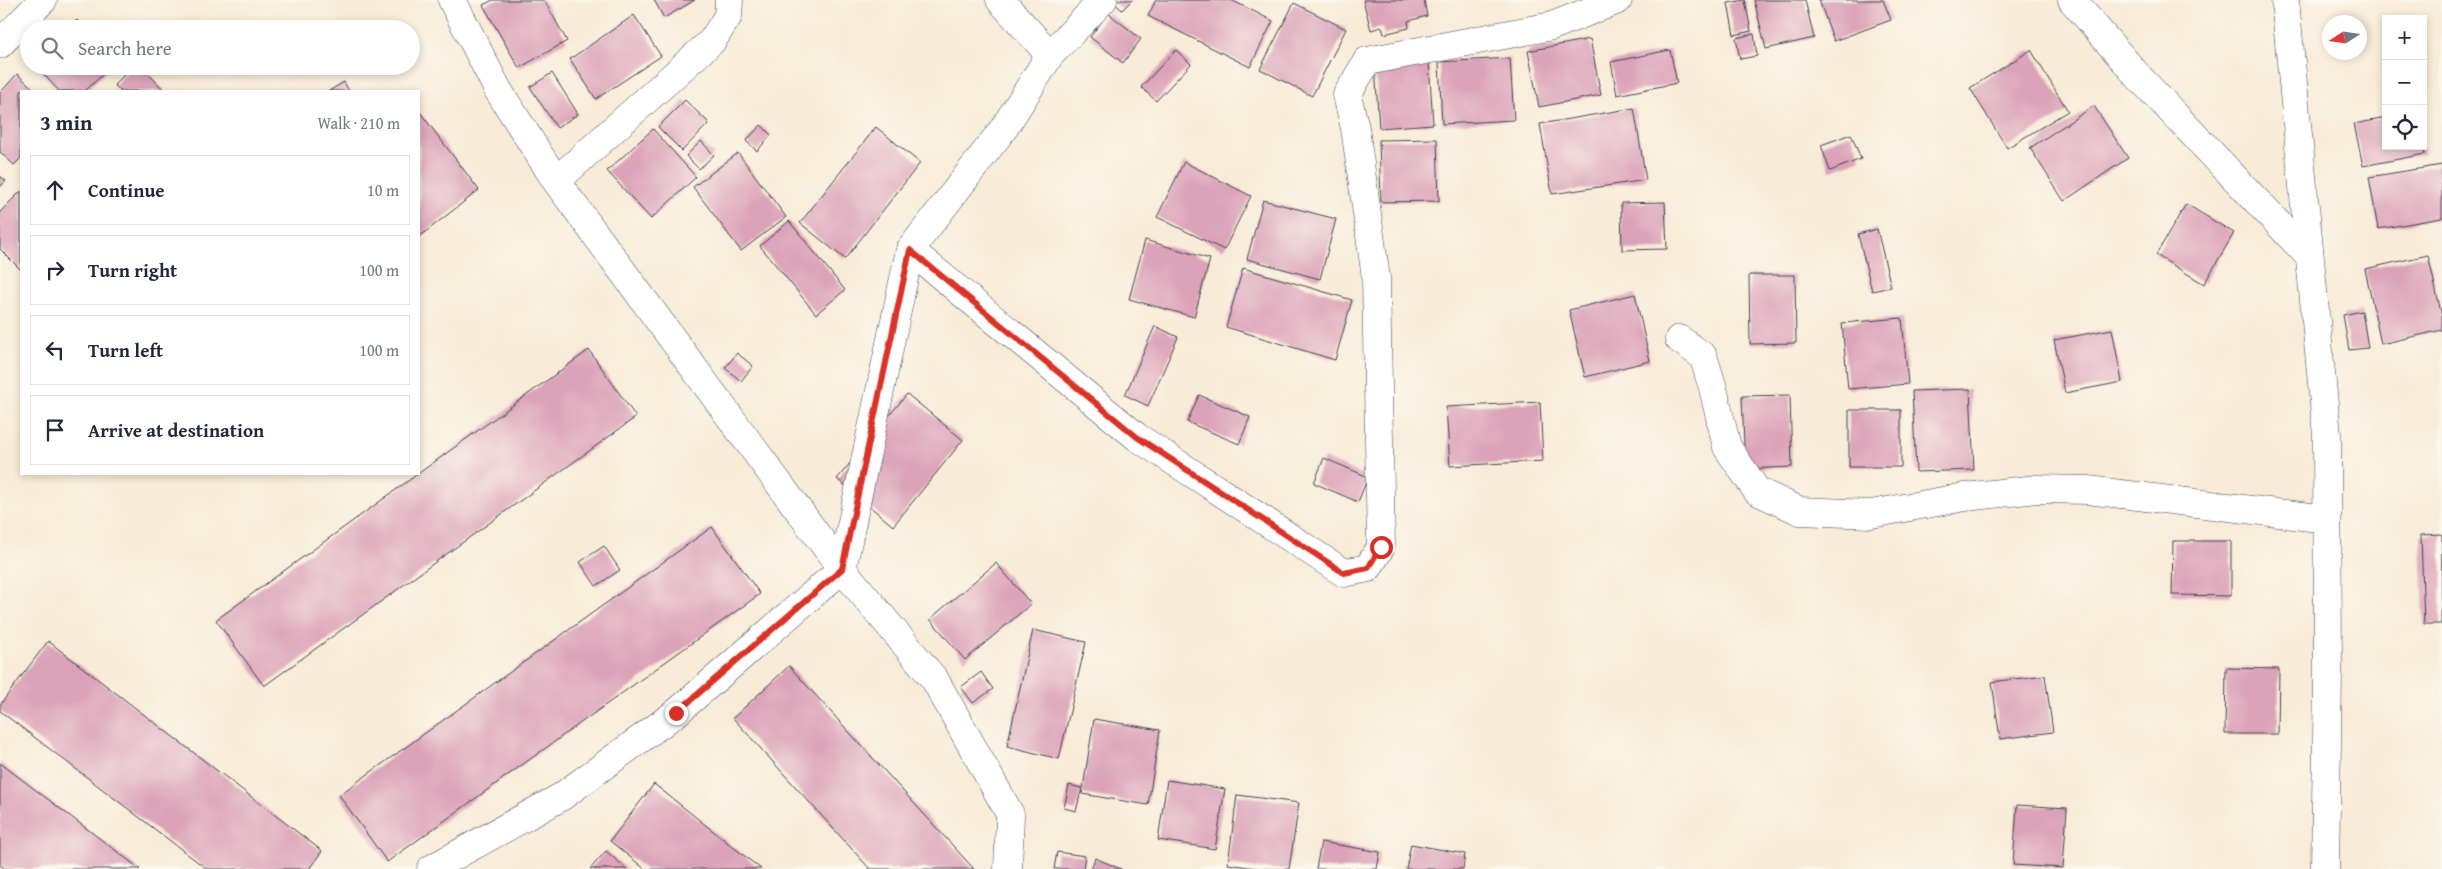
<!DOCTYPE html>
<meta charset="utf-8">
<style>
:root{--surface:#fff;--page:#f6f6f7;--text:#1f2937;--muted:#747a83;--line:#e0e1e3}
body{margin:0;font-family:"Gentium Book Plus",serif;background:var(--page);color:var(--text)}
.controls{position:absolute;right:15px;top:15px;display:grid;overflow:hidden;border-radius:0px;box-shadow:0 2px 8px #0003}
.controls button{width:45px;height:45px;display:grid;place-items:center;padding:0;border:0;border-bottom:1px solid var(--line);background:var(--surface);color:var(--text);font:25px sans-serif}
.compass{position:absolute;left:2322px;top:15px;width:45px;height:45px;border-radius:50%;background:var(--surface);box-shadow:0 2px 8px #0003;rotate:258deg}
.stop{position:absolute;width:15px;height:15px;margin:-11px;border:4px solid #d93025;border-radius:50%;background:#fff}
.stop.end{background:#d93025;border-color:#fff;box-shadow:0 1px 5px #0008}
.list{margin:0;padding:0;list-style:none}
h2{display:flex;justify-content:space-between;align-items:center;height:65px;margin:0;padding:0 20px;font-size:21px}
h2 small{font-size:16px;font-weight:400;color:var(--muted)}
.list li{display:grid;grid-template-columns:32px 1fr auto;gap:15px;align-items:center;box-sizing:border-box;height:70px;margin:0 10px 10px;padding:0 10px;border:1px solid var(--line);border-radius:0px}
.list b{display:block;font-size:19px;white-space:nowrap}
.list em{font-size:16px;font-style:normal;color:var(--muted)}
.icon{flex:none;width:28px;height:28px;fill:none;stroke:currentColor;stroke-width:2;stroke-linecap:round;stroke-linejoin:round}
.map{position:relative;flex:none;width:2442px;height:869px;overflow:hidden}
.search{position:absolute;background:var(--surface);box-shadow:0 2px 8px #0003;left:20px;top:20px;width:400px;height:55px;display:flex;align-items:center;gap:12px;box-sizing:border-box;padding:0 18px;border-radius:28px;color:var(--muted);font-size:19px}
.panel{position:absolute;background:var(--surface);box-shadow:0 2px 8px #0003;left:20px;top:90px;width:400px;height:385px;border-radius:0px}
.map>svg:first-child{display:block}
.building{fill:#dba2b8}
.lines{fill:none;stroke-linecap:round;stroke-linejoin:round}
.minor-casing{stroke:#424052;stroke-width:29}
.minor{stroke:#fff;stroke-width:28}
.route{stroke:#d93025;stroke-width:6}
</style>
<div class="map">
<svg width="2442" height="869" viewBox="0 0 2442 869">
<rect width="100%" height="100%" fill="#fbf7ec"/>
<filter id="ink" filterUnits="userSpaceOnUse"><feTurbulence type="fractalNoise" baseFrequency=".02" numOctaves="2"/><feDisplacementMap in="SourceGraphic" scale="10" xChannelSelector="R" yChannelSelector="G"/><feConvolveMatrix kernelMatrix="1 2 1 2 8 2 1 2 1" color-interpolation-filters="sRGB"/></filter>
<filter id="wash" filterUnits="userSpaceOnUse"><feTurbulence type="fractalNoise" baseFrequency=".0096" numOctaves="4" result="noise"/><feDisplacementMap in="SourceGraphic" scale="20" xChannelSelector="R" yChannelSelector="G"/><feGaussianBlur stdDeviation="1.12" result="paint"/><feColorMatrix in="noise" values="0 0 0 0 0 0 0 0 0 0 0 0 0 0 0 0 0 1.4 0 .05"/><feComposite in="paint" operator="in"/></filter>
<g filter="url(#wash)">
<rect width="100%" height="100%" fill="#f8ebd7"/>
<g id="blocks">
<path class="building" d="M493,0H544L567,41L519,68L483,5Z
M654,0H695L664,18Z
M1111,0H1132L1122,10Z
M1156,0H1231L1273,21L1250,67L1148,16Z
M1363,0H1424L1427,16L1408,21L1409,28L1384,34L1382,27L1371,30Z
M1745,0L1751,31L1734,35L1728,3Z
M1754,0H1805L1814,38L1766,49Z
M1819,0H1883L1891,20L1834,41Z
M1294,3L1346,29L1312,96L1260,69Z
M1108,13L1141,39L1123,63L1090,37Z
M634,15L661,56L596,99L570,59Z
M77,20L85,29H67Z
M1754,34L1757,56L1740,59L1736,38Z
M1590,39L1601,95L1539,107L1528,51Z
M1176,50L1191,64L1156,101L1141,87Z
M1670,50L1677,83L1617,95L1611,62Z
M2031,50L2068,111L2007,148L1970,88Z
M1510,58L1514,120L1442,124L1439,62Z
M1429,62L1433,124L1379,128L1375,66Z
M36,66H112L85,91H59Z
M133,66H141L165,91H121L114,85Z
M552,73L578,114L557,128L530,87Z
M17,74L36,91H21V158L14,165L0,152V93Z
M344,82L349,91H329Z
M685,100L709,123L682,151L658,127Z
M2094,106L2128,158L2064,201L2030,148Z
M1634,108L1646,180L1552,194L1540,124Z
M419,111L479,190L419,237Z
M2386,118V146H2423L2425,154L2363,166L2354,124Z
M761,125L771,135L757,151L746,141Z
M876,127L920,163L845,259L800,223Z
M653,129L696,177L651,219L607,171Z
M1851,134L1861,159L1830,171L1821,145Z
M1437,139L1439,201L1381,202L1379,140Z
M701,141L714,155L699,169L686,156Z
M738,153L786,217L741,251L693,187Z
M1184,162L1251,196L1224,250L1157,217Z
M2442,165V218L2378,229L2369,177Z
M0,176L6,181L0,187Z
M21,191V270L0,249V212Z
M1263,200L1336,219L1320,279L1247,259Z
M1665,202L1667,249L1622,250L1621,203Z
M2186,204L2234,233L2204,284L2156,255Z
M789,221L845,290L816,314L760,246Z
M1877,229L1891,287L1872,291L1858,234Z
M1145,240L1210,259L1194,317L1129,299Z
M2428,255L2442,317V330L2381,344L2365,269Z
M1243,268L1352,300L1335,360L1226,327Z
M1749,275H1795L1796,343L1750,344Z
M1635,294L1650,361L1585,377L1569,310Z
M2362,311L2368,348L2349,350L2343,315Z
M1902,318L1908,384L1848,389L1842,323Z
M1155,326L1178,337L1148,406L1125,395Z
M2112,329L2122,382L2065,393L2054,340Z
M589,350L636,417L264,686L216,620Z
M737,353L753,366L741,381L725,368Z
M1970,389L1974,470L1916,472L1912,391Z
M907,394L963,440L893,526L837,479Z
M1199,395L1250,417L1239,444L1187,422Z
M1790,395L1792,467L1745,469L1742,396Z
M1540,402L1543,461L1450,466L1446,407Z
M1849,410H1901V467H1849Z
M1324,458L1368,477L1358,502L1314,483Z
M712,527L760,594L387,862L339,795Z
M2442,534L2441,624H2424L2421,535Z
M2173,541H2231V596L2172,595Z
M604,546L620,570L596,586L580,562Z
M996,563L1031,604L965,660L930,619Z
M1033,630L1086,642L1059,759L1007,746Z
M48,641L322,851L309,869H207L0,711V705Z
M789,666L974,869H870L733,718Z
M2226,668L2279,669L2278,734H2225Z
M981,672L993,689L973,703L961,687Z
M2045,675L2053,732L2000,739L1992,682Z
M1094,719L1160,730L1148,805L1082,794Z
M0,763L140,869H5L0,865Z
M1167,780L1225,789L1215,849L1158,840Z
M654,784L761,869H645L610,841Z
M1069,785L1082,788L1076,811L1064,808Z
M1237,795L1299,803L1289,869H1262L1228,864Z
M2017,805L2067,808L2063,868L2013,865Z
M1321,842L1380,852L1377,869H1316Z
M1411,844L1465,854L1463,869H1406Z
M606,851L627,869H590Z
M1057,852L1085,856L1083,869H1054Z
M1095,858L1121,869H1091Z"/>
</g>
</g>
<g filter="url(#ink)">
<use href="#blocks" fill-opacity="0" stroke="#424052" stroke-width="1"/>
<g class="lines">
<defs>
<path id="minor" d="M452,0L498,90L556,181L842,569
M2072,0L2137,75L2308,255
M2285,0L2327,435L2328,675L2325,869
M0,44L43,0
M1050,55L1103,0
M556,181L712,41L728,16L729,0
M910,250L1137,437L1344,573L1368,568L1381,547L1376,278L1355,128L1347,95L1367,61L1552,26L1618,0
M1679,339L1703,356L1713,388L1727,447L1757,491L1800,511L1871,514L1965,497L2037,489L2088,490L2327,519
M842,569L910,250L1004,128L1050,55L1000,0
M431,869L561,797L676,713L842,569L935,680L1010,814L1008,869"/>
</defs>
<use href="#minor" class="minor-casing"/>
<use href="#minor" class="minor"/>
</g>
</g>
<g class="lines" filter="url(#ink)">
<path class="route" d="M676,713L842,569L910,250L1137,437L1344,573L1368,568L1381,547"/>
</g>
</svg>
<div class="controls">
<button>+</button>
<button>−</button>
<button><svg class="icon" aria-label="locate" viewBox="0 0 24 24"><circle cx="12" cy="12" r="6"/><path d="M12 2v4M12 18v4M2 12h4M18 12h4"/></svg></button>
</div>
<svg class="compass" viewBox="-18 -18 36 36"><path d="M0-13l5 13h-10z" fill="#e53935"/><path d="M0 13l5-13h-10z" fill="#747a83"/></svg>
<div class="stop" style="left:1381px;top:547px"></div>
<div class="stop end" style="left:676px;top:713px"></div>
<div class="search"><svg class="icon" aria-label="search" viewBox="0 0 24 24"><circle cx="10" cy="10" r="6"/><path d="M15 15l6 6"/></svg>Search here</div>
<section class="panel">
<h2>3 min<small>Walk · 210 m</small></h2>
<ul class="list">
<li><svg class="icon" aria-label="ahead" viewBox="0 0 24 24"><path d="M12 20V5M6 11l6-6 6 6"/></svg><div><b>Continue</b></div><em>10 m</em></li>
<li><svg class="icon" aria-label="right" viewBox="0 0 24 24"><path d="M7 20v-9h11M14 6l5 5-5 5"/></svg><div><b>Turn right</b></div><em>100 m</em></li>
<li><svg class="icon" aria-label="left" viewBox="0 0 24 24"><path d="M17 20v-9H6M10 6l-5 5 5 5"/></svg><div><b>Turn left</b></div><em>100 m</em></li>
<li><svg class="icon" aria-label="arrive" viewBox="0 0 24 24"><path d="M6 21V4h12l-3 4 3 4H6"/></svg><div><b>Arrive at destination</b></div></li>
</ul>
</section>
</div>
